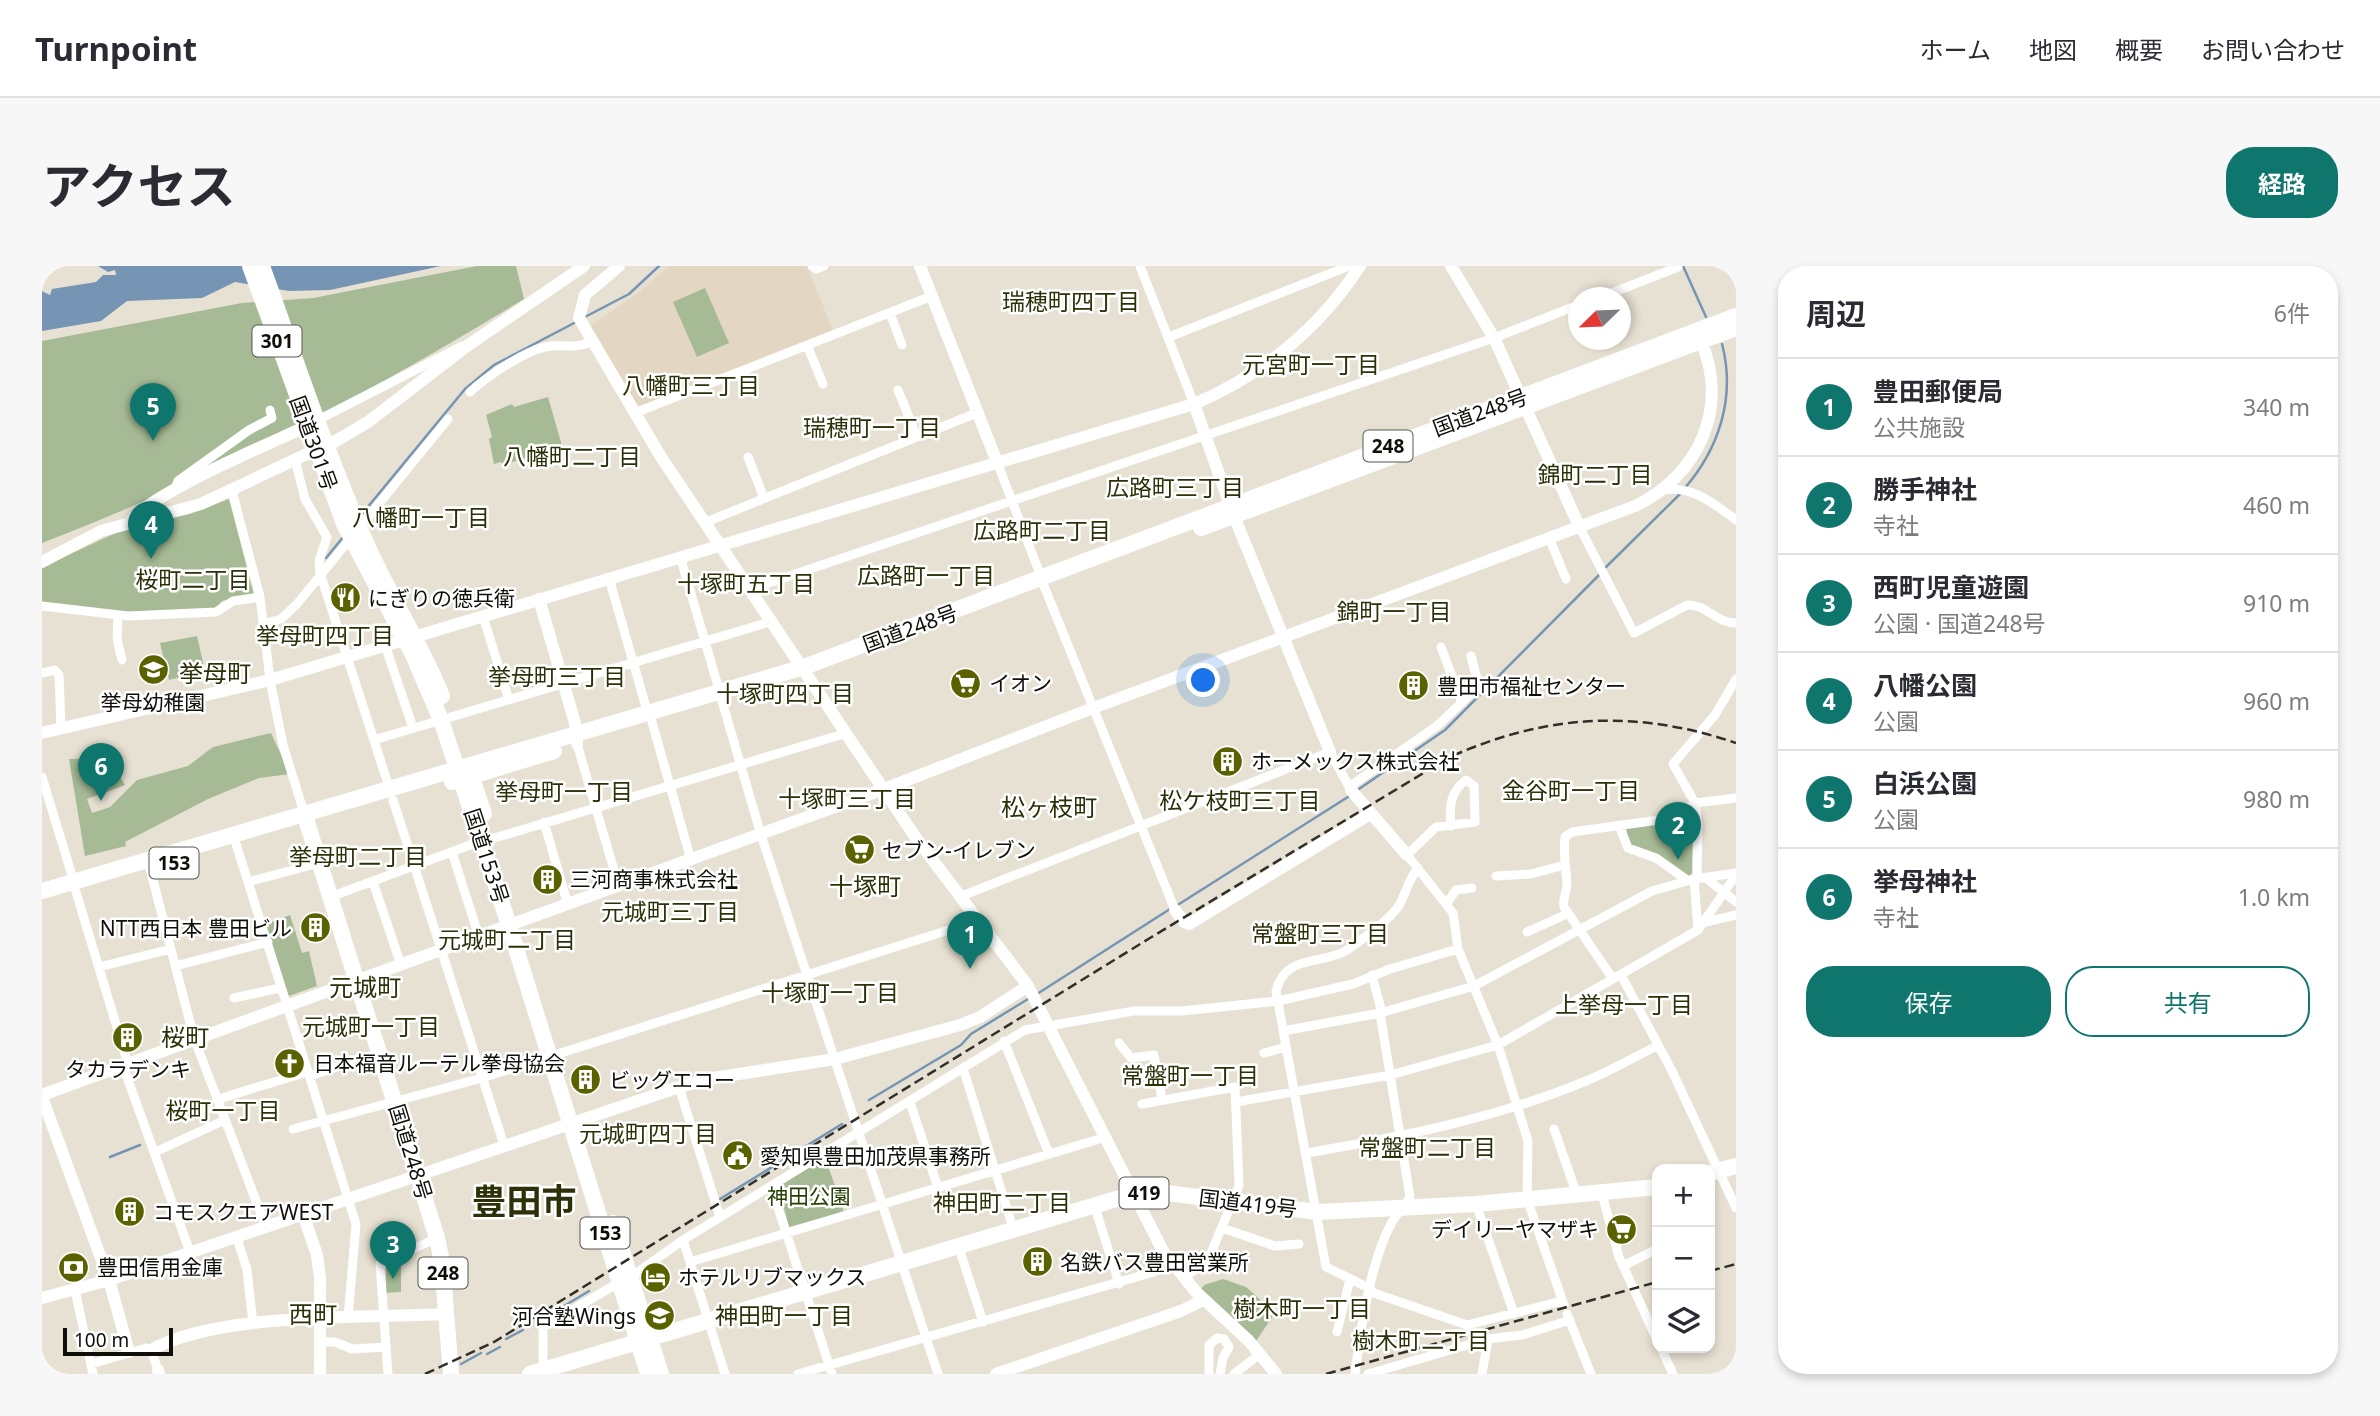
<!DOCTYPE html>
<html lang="ja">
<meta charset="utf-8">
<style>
:root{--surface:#fff;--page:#f7f7f7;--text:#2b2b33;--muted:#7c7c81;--line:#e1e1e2;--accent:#0f766e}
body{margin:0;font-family:"Noto Sans","Noto Sans JP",sans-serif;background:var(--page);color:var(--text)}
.controls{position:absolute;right:21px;bottom:21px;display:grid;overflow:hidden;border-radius:14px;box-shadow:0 4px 10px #0003}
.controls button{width:63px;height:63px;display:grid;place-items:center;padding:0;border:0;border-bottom:2px solid var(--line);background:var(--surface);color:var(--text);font:35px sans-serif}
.compass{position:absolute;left:1526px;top:21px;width:63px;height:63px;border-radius:50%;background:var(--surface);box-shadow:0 4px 10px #0003;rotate:247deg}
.scale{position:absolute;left:21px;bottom:18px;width:110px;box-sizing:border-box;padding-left:7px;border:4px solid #0f0e09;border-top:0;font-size:19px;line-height:24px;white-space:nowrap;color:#0f0e09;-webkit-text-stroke:5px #fff;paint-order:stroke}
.you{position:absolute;left:1162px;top:415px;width:24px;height:24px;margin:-18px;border:5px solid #fff;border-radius:50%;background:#1a73e8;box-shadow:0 0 0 10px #1a73e833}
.badge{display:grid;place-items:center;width:46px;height:46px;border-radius:50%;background:var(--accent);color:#fff;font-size:23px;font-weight:700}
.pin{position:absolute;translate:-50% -58px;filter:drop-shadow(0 2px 4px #0008)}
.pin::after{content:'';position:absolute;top:37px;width:24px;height:21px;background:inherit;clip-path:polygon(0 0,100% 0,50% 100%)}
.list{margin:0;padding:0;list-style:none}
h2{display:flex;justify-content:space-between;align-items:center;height:91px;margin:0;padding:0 28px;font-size:30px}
h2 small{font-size:23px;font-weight:400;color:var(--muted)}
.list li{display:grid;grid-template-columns:46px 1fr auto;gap:21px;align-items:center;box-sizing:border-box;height:98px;padding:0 28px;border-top:2px solid var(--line)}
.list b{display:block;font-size:26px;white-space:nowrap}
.list p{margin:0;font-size:23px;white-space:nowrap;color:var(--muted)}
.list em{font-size:23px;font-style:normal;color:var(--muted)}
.actions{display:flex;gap:14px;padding:21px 28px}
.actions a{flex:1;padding:16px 0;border:2px solid var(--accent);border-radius:28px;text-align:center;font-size:24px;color:var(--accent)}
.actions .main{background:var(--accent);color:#fff}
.icon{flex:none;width:38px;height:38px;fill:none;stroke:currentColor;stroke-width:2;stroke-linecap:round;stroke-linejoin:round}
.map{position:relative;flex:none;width:1694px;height:1108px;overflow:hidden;border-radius:28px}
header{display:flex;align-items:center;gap:42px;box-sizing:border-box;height:98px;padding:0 35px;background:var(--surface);border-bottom:2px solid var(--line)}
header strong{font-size:33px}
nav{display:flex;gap:38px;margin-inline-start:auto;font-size:24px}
.intro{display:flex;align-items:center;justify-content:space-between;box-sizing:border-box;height:168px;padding:0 42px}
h1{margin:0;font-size:49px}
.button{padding:18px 32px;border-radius:28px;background:var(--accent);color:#fff;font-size:24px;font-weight:700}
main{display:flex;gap:42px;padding:0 42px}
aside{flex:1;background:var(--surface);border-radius:28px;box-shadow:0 4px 10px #0003}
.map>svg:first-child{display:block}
.education{fill:#e3d6c2}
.green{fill:#a6bb95}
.water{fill:#7694b4}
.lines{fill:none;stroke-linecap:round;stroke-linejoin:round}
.stream{stroke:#7694b4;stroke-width:2.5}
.street{stroke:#fff;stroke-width:9}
.secondary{stroke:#fff;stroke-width:12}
.highway{stroke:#fff;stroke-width:16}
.rail{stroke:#312f29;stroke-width:2.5;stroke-dasharray:10 5;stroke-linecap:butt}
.labels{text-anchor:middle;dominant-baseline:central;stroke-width:5;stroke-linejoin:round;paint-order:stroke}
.shield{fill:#fff;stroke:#575653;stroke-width:2}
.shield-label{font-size:19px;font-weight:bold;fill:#0f0e09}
.street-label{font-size:21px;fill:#0f0e09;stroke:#fff}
.poi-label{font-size:21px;fill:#0f0e09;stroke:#fff;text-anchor:start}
.park-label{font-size:21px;fill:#253e02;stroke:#fff}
.neighbourhood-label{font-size:23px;fill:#2d3108;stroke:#fff}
.quarter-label{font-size:24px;fill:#2d3108;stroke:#fff}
.town-label{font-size:35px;font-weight:bold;fill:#2d3108;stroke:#fff}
</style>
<header>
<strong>Turnpoint</strong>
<nav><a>ホーム</a><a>地図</a><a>概要</a><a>お問い合わせ</a></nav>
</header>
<div class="intro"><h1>アクセス</h1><a class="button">経路</a></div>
<main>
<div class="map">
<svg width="1694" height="1108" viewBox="0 0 1694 1108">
<rect width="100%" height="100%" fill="#e7e1d3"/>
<path class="education" d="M627,0H765L791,65L598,143L546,62L597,26Z"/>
<path class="green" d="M435,0H474L482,33C329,126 168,213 0,277V75L200,37L271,32Z
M663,22L687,77L655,91L631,36Z
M506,131L520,180L461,199L459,196L452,198L447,173L450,171L444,149L470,138L472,141Z
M187,233L212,329L180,335L173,343L112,350L0,337V301L78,265L148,248Z
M155,370L163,405L127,414L118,377Z
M229,467L248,508L217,512L166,533L83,576L84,580L43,590L27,493L61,492L65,502L73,503L83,519L45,533L50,547L68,541L95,514L146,500L171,481Z
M1651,545L1650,607L1647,610L1587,582L1584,561Z
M248,649L260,687L267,685L275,720L244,731L223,659Z
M783,891L802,946L747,961L736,920Z
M359,995V1026L343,1027L344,1001Z
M1181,1013L1204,1021L1233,1047L1214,1075L1158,1025L1162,1019Z"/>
<path class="water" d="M56,0H399L288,24L247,25L193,16L160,32L85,35L59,55L0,65V25L8,29L10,23L54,16L61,9H74L73,4L66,6Z"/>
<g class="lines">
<path class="stream" d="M1641,0L1664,51
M541,52L587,28L617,0
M1642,223C1677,183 1694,131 1680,78
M320,248L423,123L452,99L536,55
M284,292L302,270
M1563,302L1638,228
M1314,525L1403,464L1559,307
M1134,640L1309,529
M995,728L1128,643
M827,834L919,779L929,768L986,733
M68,891L98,879
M678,933L800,858
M507,1049L547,1025
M464,1073L481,1064
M445,1088L458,1081
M419,1098L439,1087"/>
<path class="street" d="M770,0L774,3L782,0
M1098,0L1152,138
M1557,32L1636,1
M848,47L860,79
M1127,71L1307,0
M765,79L781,118
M856,124L875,171
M428,126C444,111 481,86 503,81C519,77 528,84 550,76
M595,146L890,30
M276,154L420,80
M706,191L722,232
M253,194L263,233L285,271L277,295L278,307L348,524
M955,196L1000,313
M133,222L136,215L207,164L230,152L228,144
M1621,224C1650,219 1671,237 1694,254
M190,225L218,331L228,414L241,479L263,550
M664,256L937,146
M1538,262L1592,367L1645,339C1664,338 1674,357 1694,357
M1508,274L1524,313
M638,290L678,427
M567,312L606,448
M1002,320L1133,644
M709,323L1452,72L1536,39
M0,340L86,350L174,346L191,335L218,331
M441,350L467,434
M76,351L75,373L80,394
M221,358L239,353L255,338L406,153
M343,379L371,462
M1399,381L1420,437
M0,407L13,404L17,409L19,461
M680,435L719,569L896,1108
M409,451L731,355
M610,456L649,594
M332,474L399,454
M535,478L577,621
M0,511L32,616
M1307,521L1395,460L1437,420L1429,390
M351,534L462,879
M502,556L526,639
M1577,559L1586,582L1614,592L1645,614
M1409,560C1407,541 1408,526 1424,514L1432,520L1433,556L1394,561L1365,589L1411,647L1416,683L1456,779L1486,875L1485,933L1522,1039
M449,573L805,467
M194,578L314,958L306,1052
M410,586L437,671
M106,595L152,772L224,961
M1454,610L1489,608L1522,599
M1655,612L1656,557L1653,537L1631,498L1673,449L1694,413
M1664,612L1694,636
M1652,613L1656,664
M206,616L277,597
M331,616L359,699
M34,626L86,798
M288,631L439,575
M917,631L1288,486L1309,524
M1405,637L1414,624L1430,622
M1664,656L1694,649
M1485,666L1525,648
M133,700L226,676
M57,701L129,683
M1330,709L1340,747
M1579,709L1630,805L1694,942
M1571,713L1522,641C1520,632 1525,627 1525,618C1524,602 1521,587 1523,571L1530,566L1624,553L1638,548L1653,537L1694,532
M192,732L238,722
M1241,765L1338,747L1432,720L1610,625L1652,613L1694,607
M962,775L1007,888
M1077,777L1089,792L1112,789L1120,833
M1222,787L1244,781
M81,800L148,986
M921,802L971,962
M268,810L337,787
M637,821L678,951
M175,834C205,823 236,816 266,805
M868,836L896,922
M1194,836L1348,809L1456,779L1656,664L1694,609
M1100,838L1193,821L1197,920L1166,994L1142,1012
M251,863L440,812L935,655
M1512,863L1535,929
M113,886L183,854
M1265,887C1358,871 1451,853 1539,817C1565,807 1590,792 1615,780
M729,920L790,1108
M1560,928L1577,991L1615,1074
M1052,938L1077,1018
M1434,938L1472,1048
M1180,962L1233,980L1257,978
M195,972L205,1004L211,1058
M641,974L683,1108
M916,979L941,1056
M648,996L1064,871
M1581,1000L1615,983
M589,1011L641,974L983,764L1092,745H1140L1236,735L1311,718L1348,703L1416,683
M1329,1023L1284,1001L1234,725C1243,687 1280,700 1305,684C1321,673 1345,656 1356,641C1364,628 1366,614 1376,602
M33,1024L51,1108
M1329,1026L1425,1059L1520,1035
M1525,1048L1549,1108
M1295,1066L1308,1013
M278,1076H293L310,1083L344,1081
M1619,1082L1631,1108
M49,1098L104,1082L109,1084L116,1104
M501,1106V1061L578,1016
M346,1108L338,998L395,972
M756,1108L1112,1006
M1167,1108V1079L1175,1072L1182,1073L1187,1081L1181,1092L1178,1108
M1192,1108L1218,1088
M1313,1108C1318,1065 1329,995 1349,958C1354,948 1362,941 1368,931L1338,747
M1326,1108L1446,1073L1480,1069L1528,1054
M1440,1108L1446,1073"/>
<path class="secondary" d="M577,0L543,29L537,52L619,191L874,572L986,720L1121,985L1154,1026L1207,1075L1234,1108
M878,0L955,196
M1409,0L1452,72L1538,262
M1152,138L1192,250L1288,486
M292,176L326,156L425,80L542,0
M88,256C105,229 229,177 265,160
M0,296L59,265L159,238L267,187
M497,333L533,457L535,478
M0,467L228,414L1152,138C1222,108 1277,63 1318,0
M1309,524L1365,589
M1133,644L1142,656L1147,658L1328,548
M0,829L842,523L1051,442L1593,240C1656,210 1688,142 1659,75
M0,831L67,1014L87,1086
M261,948L275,989L278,1012V1108
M0,1032L67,1014L637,821L671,812L793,793L918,759L938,751L986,720
M109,1084C177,1046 324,1052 404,1048
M116,1104L117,1108
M954,1108L1139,1045L1161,1034"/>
<path class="highway" d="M208,0L302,258L371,389L399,454L463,647L606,1108
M220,0C254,94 285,190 326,281C349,332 379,378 400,430
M1159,262L1694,62
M426,500L442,548
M410,516L512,485
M263,550L395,972L400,996L409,1108
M0,625L762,401L1694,50
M1668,907L1694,900
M571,957L619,1108
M488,1108L1091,928L1117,926L1276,946L1434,938L1615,921"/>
<path class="rail" d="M1668,1005L1694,998
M383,1108L452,1076L1108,672L1408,491C1504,448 1594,443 1694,477
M1284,1108L1615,1016"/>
</g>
<defs>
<symbol id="restaurant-disc" viewBox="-11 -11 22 22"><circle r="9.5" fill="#5a6200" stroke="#fff"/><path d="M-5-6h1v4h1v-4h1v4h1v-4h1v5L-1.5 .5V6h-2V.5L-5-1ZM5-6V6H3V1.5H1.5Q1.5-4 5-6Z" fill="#fff"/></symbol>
<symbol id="school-disc" viewBox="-11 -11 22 22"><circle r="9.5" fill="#5a6200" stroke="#fff"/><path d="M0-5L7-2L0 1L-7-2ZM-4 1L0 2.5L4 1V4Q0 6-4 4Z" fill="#fff"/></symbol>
<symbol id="supermarket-disc" viewBox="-11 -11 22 22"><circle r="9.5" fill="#5a6200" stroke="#fff"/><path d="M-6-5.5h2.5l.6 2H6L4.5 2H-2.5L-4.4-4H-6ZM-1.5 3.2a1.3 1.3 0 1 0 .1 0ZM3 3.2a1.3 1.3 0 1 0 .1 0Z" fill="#fff"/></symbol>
<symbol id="building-disc" viewBox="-11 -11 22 22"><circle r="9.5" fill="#5a6200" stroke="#fff"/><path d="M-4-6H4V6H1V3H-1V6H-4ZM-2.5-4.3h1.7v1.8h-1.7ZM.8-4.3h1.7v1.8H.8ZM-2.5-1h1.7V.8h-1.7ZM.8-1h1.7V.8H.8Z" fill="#fff"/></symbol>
<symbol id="church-disc" viewBox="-11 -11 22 22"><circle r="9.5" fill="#5a6200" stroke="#fff"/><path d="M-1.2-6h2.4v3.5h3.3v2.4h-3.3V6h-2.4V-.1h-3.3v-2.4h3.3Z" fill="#fff"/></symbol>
<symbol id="civic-disc" viewBox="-11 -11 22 22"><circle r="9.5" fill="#5a6200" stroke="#fff"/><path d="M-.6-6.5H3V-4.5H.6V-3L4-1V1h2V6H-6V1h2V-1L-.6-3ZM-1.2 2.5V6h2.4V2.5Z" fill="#fff"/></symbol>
<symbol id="bank-disc" viewBox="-11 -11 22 22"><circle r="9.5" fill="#5a6200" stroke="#fff"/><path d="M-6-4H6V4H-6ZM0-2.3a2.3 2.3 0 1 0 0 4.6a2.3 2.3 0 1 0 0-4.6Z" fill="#fff"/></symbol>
<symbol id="hotel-disc" viewBox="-11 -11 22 22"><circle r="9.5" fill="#5a6200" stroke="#fff"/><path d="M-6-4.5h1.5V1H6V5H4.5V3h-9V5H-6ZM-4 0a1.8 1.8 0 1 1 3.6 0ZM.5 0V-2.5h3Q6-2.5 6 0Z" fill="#fff"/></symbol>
</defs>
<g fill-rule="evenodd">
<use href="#restaurant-disc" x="286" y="314" width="35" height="35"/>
<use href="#school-disc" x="94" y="386" width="35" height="35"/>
<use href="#supermarket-disc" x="906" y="400" width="35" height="35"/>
<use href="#building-disc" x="1354" y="402" width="35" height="35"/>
<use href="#building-disc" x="1168" y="478" width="35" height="35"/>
<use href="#supermarket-disc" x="800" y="566" width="35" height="35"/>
<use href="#building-disc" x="488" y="596" width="35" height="35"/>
<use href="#building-disc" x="256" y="644" width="35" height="35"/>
<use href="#building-disc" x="68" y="754" width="35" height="35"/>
<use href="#church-disc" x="230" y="780" width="35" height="35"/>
<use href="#building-disc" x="526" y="796" width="35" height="35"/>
<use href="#civic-disc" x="678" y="872" width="35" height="35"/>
<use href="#building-disc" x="70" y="928" width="35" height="35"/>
<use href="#supermarket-disc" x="1562" y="946" width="35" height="35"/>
<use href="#building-disc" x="978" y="978" width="35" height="35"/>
<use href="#bank-disc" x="14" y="984" width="35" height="35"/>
<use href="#hotel-disc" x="596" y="994" width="35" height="35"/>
<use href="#school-disc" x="600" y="1032" width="35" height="35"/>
</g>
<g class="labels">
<g class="shield">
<rect x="210.5" y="59.5" width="49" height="31" rx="5"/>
<rect x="1321.5" y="164.5" width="49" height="31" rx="5"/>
<rect x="107.5" y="581.5" width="49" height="31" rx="5"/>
<rect x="1077.5" y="911.5" width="49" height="31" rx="5"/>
<rect x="538.5" y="951.5" width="49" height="31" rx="5"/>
<rect x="376.5" y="991.5" width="49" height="31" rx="5"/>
</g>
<g class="shield-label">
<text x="235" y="75">301</text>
<text x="1346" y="180">248</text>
<text x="132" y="597">153</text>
<text x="1102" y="927">419</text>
<text x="563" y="967">153</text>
<text x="401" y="1007">248</text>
</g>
<g class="street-label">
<text transform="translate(1438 146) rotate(-20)">国道248号</text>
<text transform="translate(272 177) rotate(70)">国道301号</text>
<text transform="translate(868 362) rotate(-20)">国道248号</text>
<text transform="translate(445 590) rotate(72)">国道153号</text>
<text transform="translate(369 886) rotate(73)">国道248号</text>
<text transform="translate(1206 937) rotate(7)">国道419号</text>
</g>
<g class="poi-label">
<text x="326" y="332">にぎりの徳兵衛</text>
<text x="947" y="417">イオン</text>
<text x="1395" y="420">豊田市福祉センター</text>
<text x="111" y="436" text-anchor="middle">挙母幼稚園</text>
<text x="1209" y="495">ホーメックス株式会社</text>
<text x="840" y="584">セブン-イレブン</text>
<text x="528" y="613">三河商事株式会社</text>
<text x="250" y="662" text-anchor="end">NTT西日本 豊田ビル</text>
<text x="271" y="797">日本福音ルーテル拳母協会</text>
<text x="86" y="803" text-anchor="middle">タカラデンキ</text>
<text x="567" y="814">ビッグエコー</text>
<text x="718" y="890">愛知県豊田加茂県事務所</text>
<text x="111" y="946">コモスクエアWEST</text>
<text x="1557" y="963" text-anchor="end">デイリーヤマザキ</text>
<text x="1018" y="996">名鉄バス豊田営業所</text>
<text x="55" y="1001">豊田信用金庫</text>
<text x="636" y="1011">ホテルリブマックス</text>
<text x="594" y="1050" text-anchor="end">河合塾Wings</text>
</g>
<g class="park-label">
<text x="767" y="930">神田公園</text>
</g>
<g class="neighbourhood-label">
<text x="1029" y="35">瑞穂町四丁目</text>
<text x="1269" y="98">元宮町一丁目</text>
<text x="649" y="119">八幡町三丁目</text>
<text x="830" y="161">瑞穂町一丁目</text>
<text x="530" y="190">八幡町二丁目</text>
<text x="1553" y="208">錦町二丁目</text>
<text x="1133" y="221">広路町三丁目</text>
<text x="379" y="251">八幡町一丁目</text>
<text x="1000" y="264">広路町二丁目</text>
<text x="884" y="309">広路町一丁目</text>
<text x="151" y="313">桜町二丁目</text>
<text x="704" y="317">十塚町五丁目</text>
<text x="1352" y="345">錦町一丁目</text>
<text x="283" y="369">挙母町四丁目</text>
<text x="515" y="410">挙母町三丁目</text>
<text x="743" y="427">十塚町四丁目</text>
<text x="1529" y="524">金谷町一丁目</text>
<text x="522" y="525">挙母町一丁目</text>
<text x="805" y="532">十塚町三丁目</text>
<text x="1198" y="534">松ケ枝町三丁目</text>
<text x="316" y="590">挙母町二丁目</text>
<text x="628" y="645">元城町三丁目</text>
<text x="1278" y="667">常盤町三丁目</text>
<text x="465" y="673">元城町二丁目</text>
<text x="788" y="726">十塚町一丁目</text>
<text x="1582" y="738">上挙母一丁目</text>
<text x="329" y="760">元城町一丁目</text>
<text x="1148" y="809">常盤町一丁目</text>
<text x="181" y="844">桜町一丁目</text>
<text x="606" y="867">元城町四丁目</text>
<text x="1385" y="881">常盤町二丁目</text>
<text x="960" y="936">神田町二丁目</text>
<text x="1260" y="1042">樹木町一丁目</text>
<text x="742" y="1049">神田町一丁目</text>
<text x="1379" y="1074">樹木町二丁目</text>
</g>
<g class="quarter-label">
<text x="173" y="406">挙母町</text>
<text x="1007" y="540">松ヶ枝町</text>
<text x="823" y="619">十塚町</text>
<text x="323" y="720">元城町</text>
<text x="143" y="770">桜町</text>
<text x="271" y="1047">西町</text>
</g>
<g class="town-label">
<text x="482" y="934">豊田市</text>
</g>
</g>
</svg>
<div class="controls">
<button>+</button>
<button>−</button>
<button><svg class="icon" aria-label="layers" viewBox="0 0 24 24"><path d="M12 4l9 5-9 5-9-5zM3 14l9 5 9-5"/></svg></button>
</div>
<svg class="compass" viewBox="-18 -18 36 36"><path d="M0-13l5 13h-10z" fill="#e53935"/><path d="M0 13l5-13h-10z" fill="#7c7c81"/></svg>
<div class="scale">100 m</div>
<div class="you"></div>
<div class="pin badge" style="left:928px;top:703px">1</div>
<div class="pin badge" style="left:1636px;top:594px">2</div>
<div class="pin badge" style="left:351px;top:1013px">3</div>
<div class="pin badge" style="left:109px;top:293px">4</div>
<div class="pin badge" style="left:111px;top:175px">5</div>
<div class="pin badge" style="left:59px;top:535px">6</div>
</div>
<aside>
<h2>周辺<small>6件</small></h2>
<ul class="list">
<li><span class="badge">1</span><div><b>豊田郵便局</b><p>公共施設</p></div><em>340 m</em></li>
<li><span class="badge">2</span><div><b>勝手神社</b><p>寺社</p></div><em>460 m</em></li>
<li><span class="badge">3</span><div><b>西町児童遊園</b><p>公園 · 国道248号</p></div><em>910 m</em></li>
<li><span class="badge">4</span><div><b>八幡公園</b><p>公園</p></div><em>960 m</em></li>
<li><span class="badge">5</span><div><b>白浜公園</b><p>公園</p></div><em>980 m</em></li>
<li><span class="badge">6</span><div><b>挙母神社</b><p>寺社</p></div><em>1.0 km</em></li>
</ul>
<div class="actions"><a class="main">保存</a><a>共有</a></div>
</aside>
</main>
